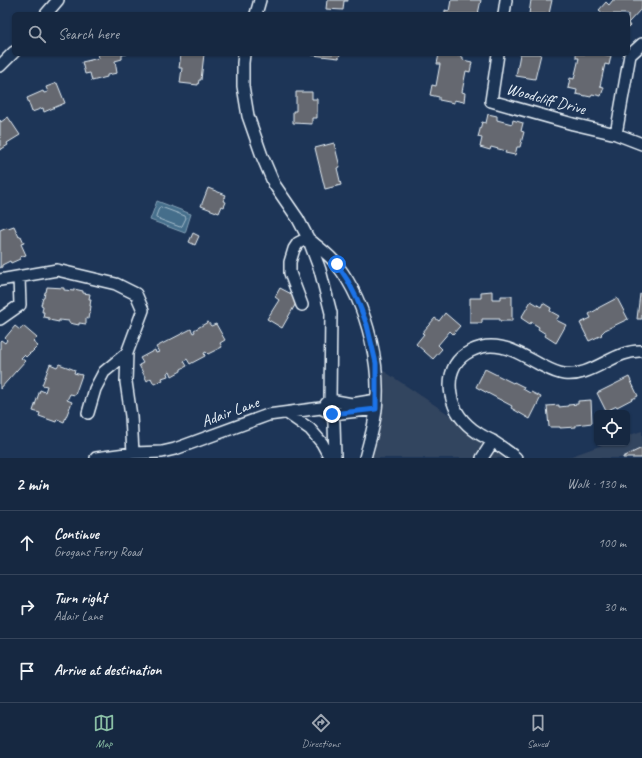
<!DOCTYPE html>
<meta charset="utf-8">
<style>
:root{--surface:#162841;--page:#1f3048;--text:#f1f3f6;--muted:#9ea6b1;--line:#35445a;--accent:#8abfa5}
body{margin:0;font-family:Caveat,sans-serif;background:var(--page);color:var(--text)}
.controls{position:absolute;right:12px;bottom:12px;display:grid;overflow:hidden;border-radius:6px;box-shadow:0 1px 3px #0004}
.controls button{width:36px;height:36px;display:grid;place-items:center;padding:0;border:0;border-bottom:1px solid var(--line);background:var(--surface);color:var(--text);font:20px sans-serif}
.stop{position:absolute;width:12px;height:12px;margin:-9px;border:3px solid #1a73e8;border-radius:50%;background:#fff}
.stop.end{background:#1a73e8;border-color:#fff;box-shadow:0 1px 4px #0008}
.list{margin:0;padding:0;list-style:none}
h2{display:flex;justify-content:space-between;align-items:center;height:52px;margin:0;padding:0 16px;font-size:17px}
h2 small{font-size:13px;font-weight:400;color:var(--muted)}
.list li{display:grid;grid-template-columns:26px 1fr auto;gap:12px;align-items:center;box-sizing:border-box;height:64px;padding:0 16px;border-top:1px solid var(--line)}
.list b{display:block;font-size:15px;white-space:nowrap}
.list p{margin:0;font-size:13px;white-space:nowrap;color:var(--muted)}
.list em{font-size:13px;font-style:normal;color:var(--muted)}
.icon{flex:none;width:22px;height:22px;fill:none;stroke:currentColor;stroke-width:2;stroke-linecap:round;stroke-linejoin:round}
.map{position:relative;flex:none;width:642px;height:458px;overflow:hidden}
.search{position:absolute;background:var(--surface);box-shadow:0 1px 3px #0004;left:12px;right:12px;top:12px;height:44px;display:flex;align-items:center;gap:10px;box-sizing:border-box;padding:0 14px;border-radius:6px;color:var(--muted);font-size:15px}
.sheet{height:244px;background:var(--surface)}
nav{display:flex;justify-content:space-around;align-items:center;box-sizing:border-box;height:56px;border-top:1px solid var(--line);background:var(--surface);font-size:11px;color:var(--muted)}
nav a{display:grid;justify-items:center;gap:2px}
nav .on{color:var(--accent)}
.map>svg:first-child{display:block}
.built{fill:#33445e}
.water{fill:#446e8b;stroke:#86a2b7}
.lines{fill:none;stroke-linecap:round;stroke-linejoin:round}
.shore{stroke:#a6bdcc;stroke-width:1}
.building{fill:#65686f;stroke:#e8f1f8}
.minor-casing{stroke:#e8f1f8;stroke-width:14}
.minor{stroke:#1d3557;stroke-width:11}
.route{stroke:#1a73e8;stroke-width:5}
.labels{text-anchor:middle;dominant-baseline:central;stroke-width:4;stroke-linejoin:round;paint-order:stroke}
.street-label{font-size:16px;fill:#e8f1f8;stroke:#1d3557}
</style>
<div class="map">
<svg width="642" height="458" viewBox="0 0 642 458">
<rect width="100%" height="100%" fill="#1d3557"/>
<filter id="ink" filterUnits="userSpaceOnUse"><feTurbulence type="fractalNoise" baseFrequency=".025" numOctaves="2"/><feDisplacementMap in="SourceGraphic" scale="8" xChannelSelector="R" yChannelSelector="G"/><feConvolveMatrix kernelMatrix="1 2 1 2 8 2 1 2 1" color-interpolation-filters="sRGB"/></filter>
<g filter="url(#ink)">
<path class="built" d="M384,371L514,458H368Z
M642,431V458H566L608,443H627V436Z"/>
<path class="water" d="M157,201L191,214L185,233L150,220Z"/>
<g class="lines">
<path class="shore" d="M161,207L185,216L186,218L182,226L180,227L156,218V216L159,208Z"/>
</g>
<path class="building" d="M327,0H348V1H344L343,10L326,9Z
M451,0H481L478,14H445V10L449,11Z
M531,0H552L549,14H529Z
M613,0H642V8L628,23L630,26L628,28V14H604L599,10L606,2L609,5Z
M98,54H127L122,55V59L115,61L117,73L107,75V77L92,81L90,73L85,74L82,62L99,58Z
M181,54H204L201,80H199L198,85L180,83L182,68H179Z
M312,54H340L339,58L312,55Z
M439,54L447,56L448,54H451L463,57V60L472,62L470,72L466,71L462,92L465,93L464,102L454,100V103L439,100V97L430,95L432,85L436,86L440,64H437Z
M520,54H541L535,79L516,76Z
M576,54H602L611,56L609,65L605,64L600,86L604,87L601,96L592,94L591,97L576,94L577,90L568,88L570,78L574,79L579,58H576Z
M57,83L65,103L44,112L43,108L32,112L27,98L43,91L44,93L48,92L46,87Z
M296,92H312V99H317V118H312V124L293,123V111H296Z
M488,114L497,116V120L512,124L513,120L523,123L521,131L524,132L520,147H517L515,155L505,153L506,151L491,147L490,150L480,147L482,138L478,137L482,122L486,123Z
M8,117L20,135L7,143L8,145L0,150V120L1,122Z
M334,143L340,167L337,168L341,185L325,189L315,148Z
M208,188L226,195L223,201L226,202L224,207L222,206L219,213L201,206Z
M14,226L19,237L21,236L24,243L21,244L26,255L20,257V259L11,263L10,261L2,265V267L0,268V230L7,227L8,228Z
M193,233L199,236L195,245L189,242Z
M47,287L64,288V290L74,291V289L83,291V293L90,294L89,299H91L90,306H91L90,313H89L88,319L86,318V324L79,323V325L69,323V321L59,320V322L49,320V318L43,317L44,312H42L43,306L41,305L43,298H44L45,292H46Z
M280,288L299,298L282,328L267,319L279,300L275,297Z
M492,291V299H501V296H512V321H500V319H482V323H470V298H481V292Z
M640,294L642,295V319H637Z
M617,298L628,319L605,330L601,334L602,335L589,341L580,323L591,318L589,314L598,309V308Z
M531,301L541,307L543,303L551,308L550,311L559,316L556,320L566,325L556,343L545,336L546,334L538,329L539,327L531,322L530,324L521,318Z
M445,313L460,326L453,334L450,331L438,345L442,349L433,359L416,344L424,334L422,333L435,318L439,321Z
M208,322L211,326L216,324L225,340L220,343L222,347L208,354L206,352L204,353L205,356L190,364L187,359L184,361L187,366L181,369V371L172,376L170,371L167,373L168,376L162,378L163,380L154,384L151,378L147,381L139,365L143,363L140,358L155,350L156,353L159,352L156,347L191,329L193,333L195,332L194,330Z
M15,326L20,330L23,326L37,338L33,342L38,346L31,353H30L26,357L24,355L21,358L25,361L0,389V341L1,340L5,343L7,340L5,338Z
M50,364L57,367L59,364L75,370L74,373L82,375L75,395L70,394L67,400L72,402L64,422L57,419L56,422L39,416L40,413L33,411L40,390L45,392L47,386L42,385Z
M485,369L513,383L514,382L524,387L523,389L530,393L531,392L541,397L530,419L511,408L512,406L476,387Z
M629,377L638,396L617,407V406L606,411L597,393Z
M591,400L592,423L576,425V427L560,428V427H549L547,406L559,405V407L568,406V405L578,404V401Z
M642,448V458H623V457Z"/>
<g class="lines">
<defs>
<path id="minor" d="M46,14L58,0
M256,14L260,0
M504,14L506,0
M244,54L243,63V86L248,116L262,156L274,184L298,219L308,238L320,270L331,313L330,400L334,423L335,458
M498,54L491,101L573,124L616,134L642,144
M0,66L14,52
M616,134L630,55L642,44
M310,240C319,248 331,256 337,265C368,304 384,374 374,422C372,434 368,446 365,458
M0,280L57,270L116,284L136,294L143,310L127,353L126,382L131,416L133,453
M302,305L290,273V262L294,249L298,243L308,238
M0,319L20,305L19,277
M326,404L330,400L352,404L376,400
M88,413L95,389L104,372L127,353
M287,413L310,429L322,443L330,458
M96,458L133,453L162,452L175,449L268,415L321,408L332,414L376,409
M482,458L493,441
M516,458C508,451 500,446 491,440C487,438 482,436 478,433C464,424 454,411 451,395C449,384 450,374 455,365C462,353 478,346 491,346C509,346 524,356 539,364C547,368 555,373 564,374C592,378 615,349 642,351"/>
</defs>
<use href="#minor" class="minor-casing"/>
<use href="#minor" class="minor"/>
</g>
</g>
<g class="lines" filter="url(#ink)">
<path class="route" d="M332,414L376,409V363L367,325L357,299L348,281L337,264"/>
</g>
<g class="labels">
<g class="street-label">
<text transform="translate(546 99) rotate(15)">Woodcliff Drive</text>
<text transform="translate(230 412) rotate(-20)">Adair Lane</text>
</g>
</g>
</svg>
<div class="controls">
<button><svg class="icon" aria-label="locate" viewBox="0 0 24 24"><circle cx="12" cy="12" r="6"/><path d="M12 2v4M12 18v4M2 12h4M18 12h4"/></svg></button>
</div>
<div class="stop" style="left:337px;top:264px"></div>
<div class="stop end" style="left:332px;top:414px"></div>
<div class="search"><svg class="icon" aria-label="search" viewBox="0 0 24 24"><circle cx="10" cy="10" r="6"/><path d="M15 15l6 6"/></svg>Search here</div>
</div>
<section class="sheet">
<h2>2 min<small>Walk · 130 m</small></h2>
<ul class="list">
<li><svg class="icon" aria-label="ahead" viewBox="0 0 24 24"><path d="M12 20V5M6 11l6-6 6 6"/></svg><div><b>Continue</b><p>Grogans Ferry Road</p></div><em>100 m</em></li>
<li><svg class="icon" aria-label="right" viewBox="0 0 24 24"><path d="M7 20v-9h11M14 6l5 5-5 5"/></svg><div><b>Turn right</b><p>Adair Lane</p></div><em>30 m</em></li>
<li><svg class="icon" aria-label="arrive" viewBox="0 0 24 24"><path d="M6 21V4h12l-3 4 3 4H6"/></svg><div><b>Arrive at destination</b></div></li>
</ul>
</section>
<nav>
<a class="on"><svg class="icon" aria-label="map" viewBox="0 0 24 24"><path d="M3 6l6-2 6 2 6-2v14l-6 2-6-2-6 2zM9 4v14M15 6v14"/></svg>Map</a>
<a><svg class="icon" aria-label="directions" viewBox="0 0 24 24"><path d="M12 3l9 9-9 9-9-9zM9 14v-3h6M13 9l2 2-2 2"/></svg>Directions</a>
<a><svg class="icon" aria-label="saved" viewBox="0 0 24 24"><path d="M7 4h10v16l-5-4-5 4z"/></svg>Saved</a>
</nav>
